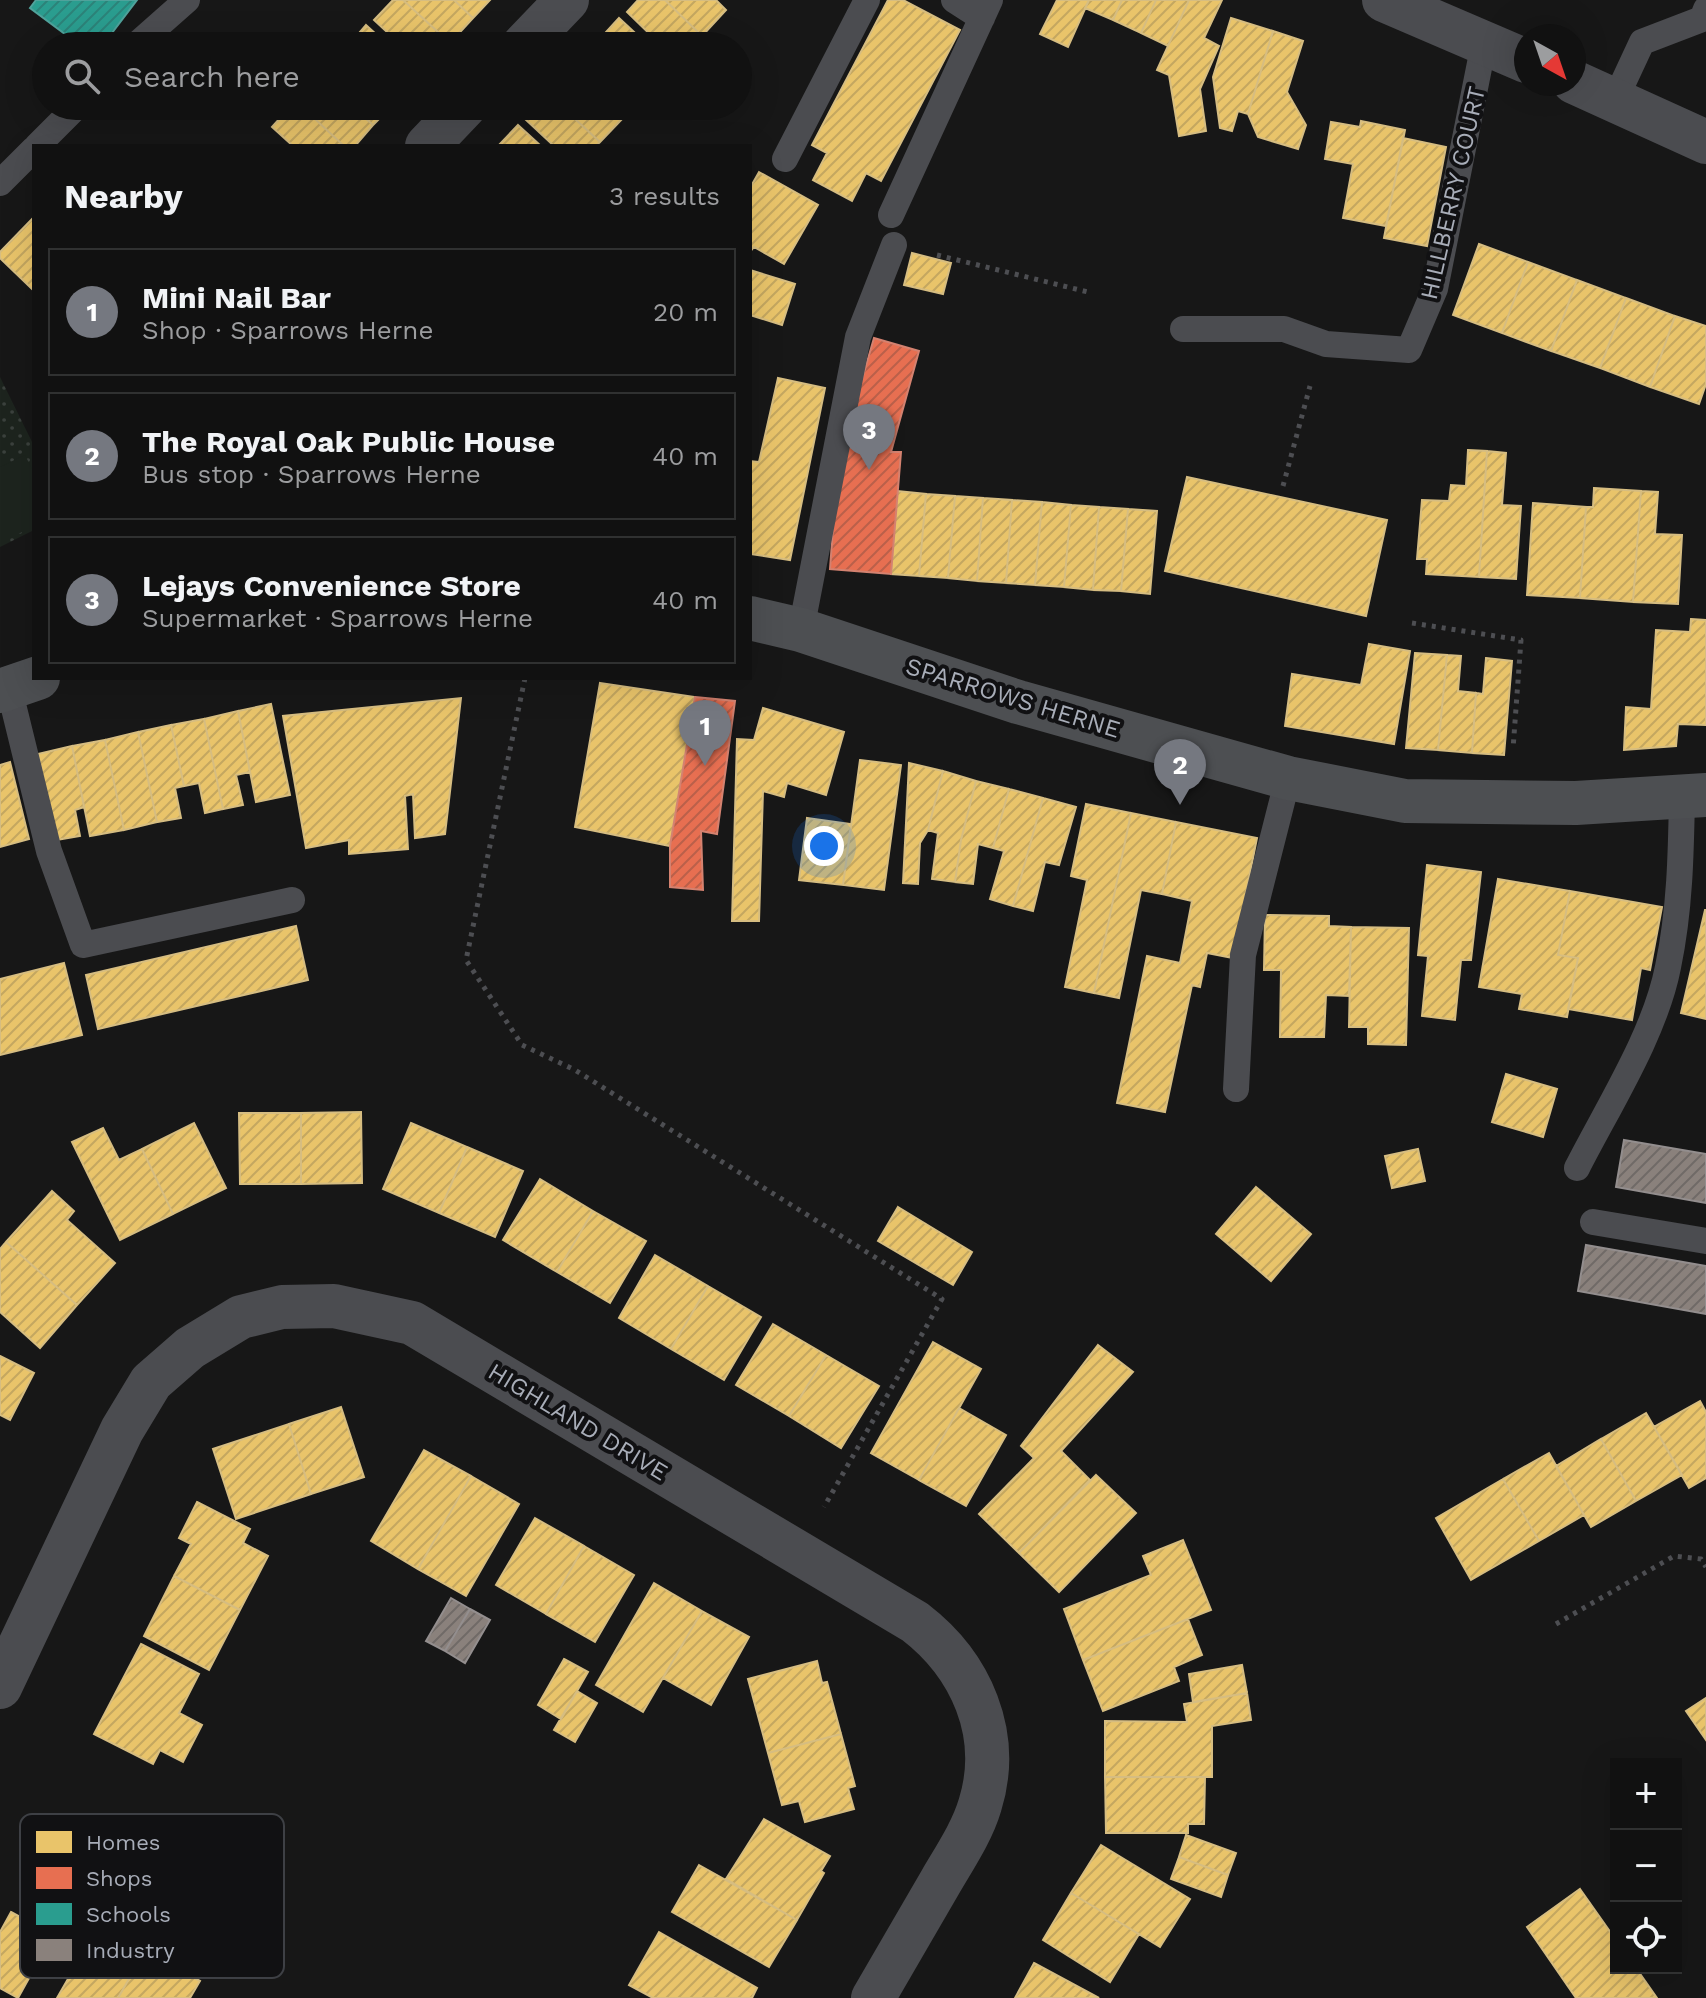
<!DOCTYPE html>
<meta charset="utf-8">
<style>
:root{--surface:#111;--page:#1a1a1a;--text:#f1f3f6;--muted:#9c9d9f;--line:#303131;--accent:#757880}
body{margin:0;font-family:"Work Sans",sans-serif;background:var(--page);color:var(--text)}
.controls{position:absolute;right:24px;bottom:24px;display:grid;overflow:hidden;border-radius:0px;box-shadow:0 8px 32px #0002}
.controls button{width:72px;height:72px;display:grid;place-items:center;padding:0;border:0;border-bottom:2px solid var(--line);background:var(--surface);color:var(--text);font:40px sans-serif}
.compass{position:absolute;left:1514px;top:24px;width:72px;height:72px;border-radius:50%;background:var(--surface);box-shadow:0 8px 32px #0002;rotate:140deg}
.you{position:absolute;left:824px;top:846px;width:28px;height:28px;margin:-20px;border:6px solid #fff;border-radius:50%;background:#1a73e8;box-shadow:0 0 0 12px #1a73e833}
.badge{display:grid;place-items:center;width:52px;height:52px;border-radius:50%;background:var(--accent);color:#fff;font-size:26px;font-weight:700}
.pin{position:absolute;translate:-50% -66px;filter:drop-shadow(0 2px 4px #0008)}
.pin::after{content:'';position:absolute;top:42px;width:28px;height:24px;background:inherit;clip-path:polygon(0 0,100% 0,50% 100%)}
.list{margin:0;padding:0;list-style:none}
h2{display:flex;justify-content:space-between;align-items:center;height:104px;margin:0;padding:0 32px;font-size:34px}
h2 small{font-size:26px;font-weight:400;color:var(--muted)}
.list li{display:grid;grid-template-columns:52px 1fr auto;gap:24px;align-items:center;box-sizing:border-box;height:128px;margin:0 16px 16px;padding:0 16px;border:2px solid var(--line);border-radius:0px}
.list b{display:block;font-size:30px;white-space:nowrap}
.list p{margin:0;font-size:26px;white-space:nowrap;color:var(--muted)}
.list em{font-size:26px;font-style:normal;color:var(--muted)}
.icon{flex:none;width:44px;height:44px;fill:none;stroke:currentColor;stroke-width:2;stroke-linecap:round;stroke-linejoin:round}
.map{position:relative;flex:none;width:1706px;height:1998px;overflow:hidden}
.search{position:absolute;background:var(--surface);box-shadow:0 8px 32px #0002;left:32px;top:32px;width:720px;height:88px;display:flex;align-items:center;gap:20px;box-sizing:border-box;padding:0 28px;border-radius:44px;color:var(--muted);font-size:30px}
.panel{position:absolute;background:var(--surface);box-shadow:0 8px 32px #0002;left:32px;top:144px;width:720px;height:536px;border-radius:0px}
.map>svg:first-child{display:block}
.grass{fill:url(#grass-dots)}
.garden{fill:#1d241e}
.homes{fill:url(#homes-hatch);stroke:#d6bd81;stroke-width:2}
.shops{fill:url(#shops-hatch);stroke:#d48270;stroke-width:2}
.schools{fill:url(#schools-hatch);stroke:#50a29b;stroke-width:2}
.industry{fill:url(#industry-hatch);stroke:#938e8e;stroke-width:2}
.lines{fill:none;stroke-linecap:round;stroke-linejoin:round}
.path{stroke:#4d4e52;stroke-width:5;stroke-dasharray:4 6;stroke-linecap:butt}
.service{stroke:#4b4c50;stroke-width:26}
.minor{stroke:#4b4c50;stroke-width:44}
.tertiary{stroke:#4b4c50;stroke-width:44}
.primary{stroke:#4d4f52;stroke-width:44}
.labels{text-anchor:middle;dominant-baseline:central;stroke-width:8;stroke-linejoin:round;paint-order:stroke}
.street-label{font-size:24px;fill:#a8adb8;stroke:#111113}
.key{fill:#111113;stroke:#3e4045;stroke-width:2}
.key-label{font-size:22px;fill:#a8adb8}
</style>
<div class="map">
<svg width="1706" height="1998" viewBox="0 0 1706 1998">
<defs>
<pattern id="grass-dots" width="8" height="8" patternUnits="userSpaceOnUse" patternTransform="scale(2)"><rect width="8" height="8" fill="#1d241e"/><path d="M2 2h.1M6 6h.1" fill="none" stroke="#3b413d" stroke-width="1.8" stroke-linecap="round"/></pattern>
<pattern id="homes-hatch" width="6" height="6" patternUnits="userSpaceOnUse" patternTransform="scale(2)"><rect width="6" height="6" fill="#e9c46a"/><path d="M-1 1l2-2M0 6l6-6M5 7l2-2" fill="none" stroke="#c4a760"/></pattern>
<pattern id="shops-hatch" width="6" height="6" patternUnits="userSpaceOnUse" patternTransform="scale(2)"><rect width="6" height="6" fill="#e76f51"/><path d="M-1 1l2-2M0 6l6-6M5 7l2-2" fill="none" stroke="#ba604a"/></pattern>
<pattern id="schools-hatch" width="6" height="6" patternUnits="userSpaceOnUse" patternTransform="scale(2)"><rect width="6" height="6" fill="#2a9d8f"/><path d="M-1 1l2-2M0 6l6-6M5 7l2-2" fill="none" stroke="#2c8379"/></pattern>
<pattern id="industry-hatch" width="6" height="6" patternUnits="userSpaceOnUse" patternTransform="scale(2)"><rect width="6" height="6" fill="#8a817c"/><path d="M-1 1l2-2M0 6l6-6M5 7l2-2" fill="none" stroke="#706a67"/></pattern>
</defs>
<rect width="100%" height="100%" fill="#171717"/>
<path class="grass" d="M0,377L34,446V530L0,547Z"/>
<path class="garden" d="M25,455L34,473V526L0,543V467Z"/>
<path class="homes" d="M393,0H403L450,43L402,46L374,20Z
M403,0H454L473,18L450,43Z
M454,0H490L473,18Z
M638,0H665L702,36L692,46H662L627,12Z
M665,0H716L726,10L702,36Z
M888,0H903L960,30L881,181L866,173L852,201L813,180L827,153L812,145Z
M1057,0H1089L1068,47L1040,34Z
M1089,0H1122L1113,20L1085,8Z
M1122,0H1156L1141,33L1113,20Z
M1156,0H1189L1168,46L1141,33Z
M1189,0H1222L1204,38L1219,46L1200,89L1206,131L1179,136L1169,75L1157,70Z
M619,18L649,46L595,44Z
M1231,18L1273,31L1248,114L1238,111L1232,131L1220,128L1213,77Z
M366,25L389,46H348Z
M1273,31L1303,41L1287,92L1306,125L1298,149L1258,137L1248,114Z
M291,106H301L344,146H293L272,127Z
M301,106H352L373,125L355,146H344Z
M352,106H392L373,125Z
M537,106H561L600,142L596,146H554L525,119Z
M561,106H613L624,117L600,142Z
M1361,121L1405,130L1386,226L1343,218L1353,164L1325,159L1331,122L1360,127Z
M518,125L541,146H498Z
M1403,138L1446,147L1427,246L1384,238Z
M759,172L818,205L784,264L754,247L750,252V188Z
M34,217V291L0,258V252Z
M1479,244L1528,262L1502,333L1453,315Z
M912,253L951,263L943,294L904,285Z
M1528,262L1577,280L1551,351L1502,333Z
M750,270L795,284L782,325L750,315Z
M1577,280L1626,298L1600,368L1551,351Z
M1626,298L1675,316L1650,387L1600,368Z
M1675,316L1706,326V384L1699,404L1650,387Z
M778,378L825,388L790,560L750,554V461L759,462Z
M1468,450L1487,451L1479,577L1426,574L1427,559H1417L1422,500L1449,501L1451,485L1466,486Z
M1487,451L1506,453L1502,505L1521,506L1516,579L1479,577Z
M1187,477L1387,520L1366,616L1165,571Z
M1594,488L1641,491L1633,602L1580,598L1586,507H1593Z
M897,491L926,494L919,576L891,574Z
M1641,491L1658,492L1655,534L1682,535L1678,604L1633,602Z
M926,494L955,496L948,578L919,576Z
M955,496L983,498L977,581L948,578Z
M983,498L1012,500L1006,583L977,581Z
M1012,500L1042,502L1035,585L1006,583Z
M1042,502L1071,505L1064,587L1035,585Z
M1533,503L1586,507L1580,598L1527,595Z
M1071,505L1099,507L1093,590L1064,587Z
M1099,507L1128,509L1121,591L1093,590Z
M1128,509L1157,511L1150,594L1121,591Z
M1691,619L1706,620V725L1678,724L1676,746L1624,750L1626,707L1651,709L1656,630L1690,632Z
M1369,644L1410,651L1394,744L1285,726L1292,674L1361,685Z
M1415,653L1447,655L1438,750L1406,748Z
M1447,655L1461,656L1458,691L1476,693L1472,753L1438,750Z
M1486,658L1512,661L1504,755L1472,753L1476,693L1483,694Z
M600,683L695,697L670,846L575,827Z
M461,698L445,834L415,838L413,794L405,796L408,849L349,854V840L306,848L283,716Z
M271,704L290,795L256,802L238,711Z
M763,708L844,732L826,795L787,783L784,797L763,791L759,921H732L737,739L754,740Z
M238,711L250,772L236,775L243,805L223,809L204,719Z
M204,719L223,809L205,813L199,783L184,786L171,725Z
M171,725L184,786L175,788L181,818L157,822L138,732Z
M138,732L157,822L124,830L105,740Z
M105,740L124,830L90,836L72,746Z
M72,746L84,807L75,810L80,836L56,840L38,754Z
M860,760L901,765L884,890L843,885Z
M10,762L29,839L0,847V765Z
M909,763L943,771L928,830L920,843L918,884L903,883Z
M943,771L976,781L961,840L955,882L932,879L938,833L928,830Z
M976,781L1009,789L993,848L978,844L973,884L955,882L961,840Z
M1009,789L1043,798L1013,906L990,899L1004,851L993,848Z
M1043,798L1076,807L1059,865L1045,862L1033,911L1013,906Z
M1086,804L1131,813L1094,993L1065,987L1087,880L1071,876Z
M1131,813L1176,822L1162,894L1141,890L1119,998L1094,993Z
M807,818L851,824L843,885L799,880Z
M1176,822L1257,838L1233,958L1207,953L1200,987L1192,985L1165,1112L1117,1103L1147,956L1180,963L1192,901L1162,894Z
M1427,865L1481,872L1471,960H1461L1455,1020L1422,1016L1428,956L1418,955Z
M1498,879L1570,891L1558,955L1578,958L1567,1017L1519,1009L1522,994L1479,987Z
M1570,891L1662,907L1650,970L1641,968L1632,1020L1568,1009L1578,958L1558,955Z
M1705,910H1706V1019L1681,1013Z
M1265,915L1329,916V926L1351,927L1349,996L1326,995L1324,1037H1280L1281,970H1264Z
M296,926L308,980L98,1029L86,975Z
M1351,927L1409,928L1406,1045L1368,1044V1027H1349Z
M64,963L82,1035L0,1055V979Z
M1506,1074L1557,1089L1543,1137L1492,1122Z
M361,1112L362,1183L301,1184V1113Z
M239,1113H301V1184H240Z
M194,1123L226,1188L173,1214L142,1149Z
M411,1123L467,1147L439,1213L383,1189Z
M103,1128L119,1160L142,1149L173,1214L120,1240L72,1142Z
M467,1147L523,1171L495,1237L439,1213Z
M1418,1149L1425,1181L1392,1188L1385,1156Z
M540,1179L593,1211L557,1272L503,1240Z
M1256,1187L1311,1234L1271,1281L1216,1234Z
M52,1191L74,1211L67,1220L115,1263L77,1305L6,1242Z
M898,1207L972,1252L953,1285L878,1241Z
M593,1211L646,1241L610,1303L557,1272Z
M6,1242L77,1305L40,1348L0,1312V1249Z
M655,1255L708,1286L671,1349L619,1318Z
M708,1286L761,1317L724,1380L671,1349Z
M773,1324L826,1355L789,1416L736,1385Z
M933,1342L981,1369L919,1480L871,1453Z
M1098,1345L1133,1372L1061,1451L1090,1480L1019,1553L979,1514L1034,1458L1021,1446Z
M826,1355L879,1386L841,1448L789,1416Z
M0,1356L34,1373L10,1420L0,1415Z
M1700,1401L1706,1412V1478L1689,1488L1654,1427Z
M341,1407L364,1477L311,1494L289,1424Z
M959,1408L1006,1435L966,1506L919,1480Z
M1646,1413L1682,1475L1636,1501L1601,1439Z
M289,1424L311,1494L236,1519L213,1449Z
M1601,1439L1636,1501L1591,1527L1556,1466Z
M424,1450L471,1476L418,1569L371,1541Z
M1549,1453L1584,1515L1539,1541L1503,1479Z
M1096,1475L1136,1513L1059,1592L1019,1553Z
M471,1476L519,1504L466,1596L418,1569Z
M1503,1479L1539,1541L1471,1580L1436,1518Z
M197,1502L250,1529L243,1543L268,1556L240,1610L174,1576L191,1544L179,1538Z
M535,1518L584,1546L546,1614L496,1585Z
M1183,1540L1211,1610L1083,1660L1064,1609L1151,1575L1143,1556Z
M584,1546L634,1575L595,1642L546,1614Z
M174,1576L240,1610L209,1670L144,1636Z
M654,1583L702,1611L643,1712L596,1685Z
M702,1611L749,1637L711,1705L663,1678Z
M1188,1619L1202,1655L1174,1667L1179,1681L1103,1711L1083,1660Z
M141,1644L199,1674L179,1713L202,1725L183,1762L160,1750L153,1764L94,1734Z
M564,1659L588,1672L561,1719L538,1705Z
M817,1661L822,1683L827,1682L841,1734L768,1753L748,1679Z
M1242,1665L1247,1693L1193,1702L1189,1674Z
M577,1691L597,1703L575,1742L554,1730Z
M1247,1693L1251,1720L1212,1726V1777H1105V1721L1187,1722L1184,1704Z
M1706,1698V1740L1686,1711Z
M841,1734L855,1786L848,1788L854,1809L805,1822L799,1801L782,1805L768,1753Z
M1105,1777H1205L1204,1824H1188V1833H1106Z
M764,1819L830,1856L821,1871L824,1873L797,1920L726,1879Z
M1186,1835L1236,1853L1228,1875L1179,1857Z
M1101,1845L1190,1899L1160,1947L1071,1893Z
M1179,1857L1228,1875L1221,1897L1171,1879Z
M699,1865L797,1920L769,1967L672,1912Z
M1580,1889L1616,1940V1968H1636L1657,1998H1576L1527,1927Z
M1071,1893L1139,1934L1110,1982L1043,1940Z
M11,1912L53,1935L18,1998L0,1988V1932Z
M99,1925L145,1951L118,1998H57Z
M659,1932L757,1988L752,1998H653L629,1985Z
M145,1951L200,1981L190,1998H118Z
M1034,1963L1099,1998H1015Z"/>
<path class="shops" d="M874,338L919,351L891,452H901L891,574L830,569L836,487L847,431Z
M695,697L735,701L717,834L701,831L703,890L670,887V846Z"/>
<path class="schools" d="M36,0H137L102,46H81L30,8Z"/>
<path class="industry" d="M1624,1140L1706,1154V1203L1616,1187Z
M1586,1245L1706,1266V1314L1578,1291Z
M451,1598L470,1609L445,1651L426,1641Z
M470,1609L490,1620L465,1663L445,1651Z"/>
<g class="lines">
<path class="path" d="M937,255L1092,293
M1283,486L1310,386
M1412,623L1521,640L1513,749
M525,678L466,960L522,1045L575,1070L942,1299L824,1507
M1556,1624L1674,1556L1701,1559L1706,1567"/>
<path class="service" d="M954,0L982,18
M135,46L187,0
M1615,100L1642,42L1702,19L1706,9
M37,146L77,106
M785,159L867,0
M0,183L34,149
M891,215L990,0
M1183,329H1284L1326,344L1409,350L1435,289L1484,43
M801,630L858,337L894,245
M9,688L49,851L83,945L292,900
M1236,1089L1243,955L1288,778
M1577,1168C1608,1107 1655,1034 1668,967C1680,910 1681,853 1682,796
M1593,1222L1706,1241"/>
<path class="minor" d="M523,46L567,0
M427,146L465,106
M0,1687L122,1430L151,1382L190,1348L241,1317L282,1307L334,1306L412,1323L915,1622C971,1665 1002,1734 980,1805C972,1832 955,1857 941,1881C918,1920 896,1959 873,1998"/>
<path class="tertiary" d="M1384,0L1526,61
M1574,82L1706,142"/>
<path class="primary" d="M750,618L801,630L1018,702L1288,778L1405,801L1576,803L1706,795
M0,691L38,678"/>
</g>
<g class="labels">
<g class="street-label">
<text transform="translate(1453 193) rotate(-77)">HILLBERRY COURT</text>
<text transform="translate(1013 698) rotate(17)">SPARROWS HERNE</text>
<text transform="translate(578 1422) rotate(31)">HIGHLAND DRIVE</text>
</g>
</g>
<rect x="20" y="1814" width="264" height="164" rx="12" class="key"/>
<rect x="36" y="1831" width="36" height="22" fill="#e9c46a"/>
<rect x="36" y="1867" width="36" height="22" fill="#e76f51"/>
<rect x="36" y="1903" width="36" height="22" fill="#2a9d8f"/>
<rect x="36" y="1939" width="36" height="22" fill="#8a817c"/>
<g class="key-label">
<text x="86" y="1850">Homes</text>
<text x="86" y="1886">Shops</text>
<text x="86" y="1922">Schools</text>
<text x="86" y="1958">Industry</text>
</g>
</svg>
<div class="controls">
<button>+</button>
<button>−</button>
<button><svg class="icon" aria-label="locate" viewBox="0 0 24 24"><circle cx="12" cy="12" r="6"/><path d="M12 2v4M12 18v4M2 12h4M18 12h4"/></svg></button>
</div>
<svg class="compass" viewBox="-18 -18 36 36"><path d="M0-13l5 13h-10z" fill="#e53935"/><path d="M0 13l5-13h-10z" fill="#9c9d9f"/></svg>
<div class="you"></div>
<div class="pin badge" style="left:705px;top:766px">1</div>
<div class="pin badge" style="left:1180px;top:805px">2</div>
<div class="pin badge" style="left:869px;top:470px">3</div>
<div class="search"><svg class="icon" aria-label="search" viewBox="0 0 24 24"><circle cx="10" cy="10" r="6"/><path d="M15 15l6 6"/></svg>Search here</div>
<section class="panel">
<h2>Nearby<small>3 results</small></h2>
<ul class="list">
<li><span class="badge">1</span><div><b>Mini Nail Bar</b><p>Shop · Sparrows Herne</p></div><em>20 m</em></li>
<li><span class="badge">2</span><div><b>The Royal Oak Public House</b><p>Bus stop · Sparrows Herne</p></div><em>40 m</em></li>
<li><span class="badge">3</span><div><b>Lejays Convenience Store</b><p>Supermarket · Sparrows Herne</p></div><em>40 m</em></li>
</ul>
</section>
</div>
